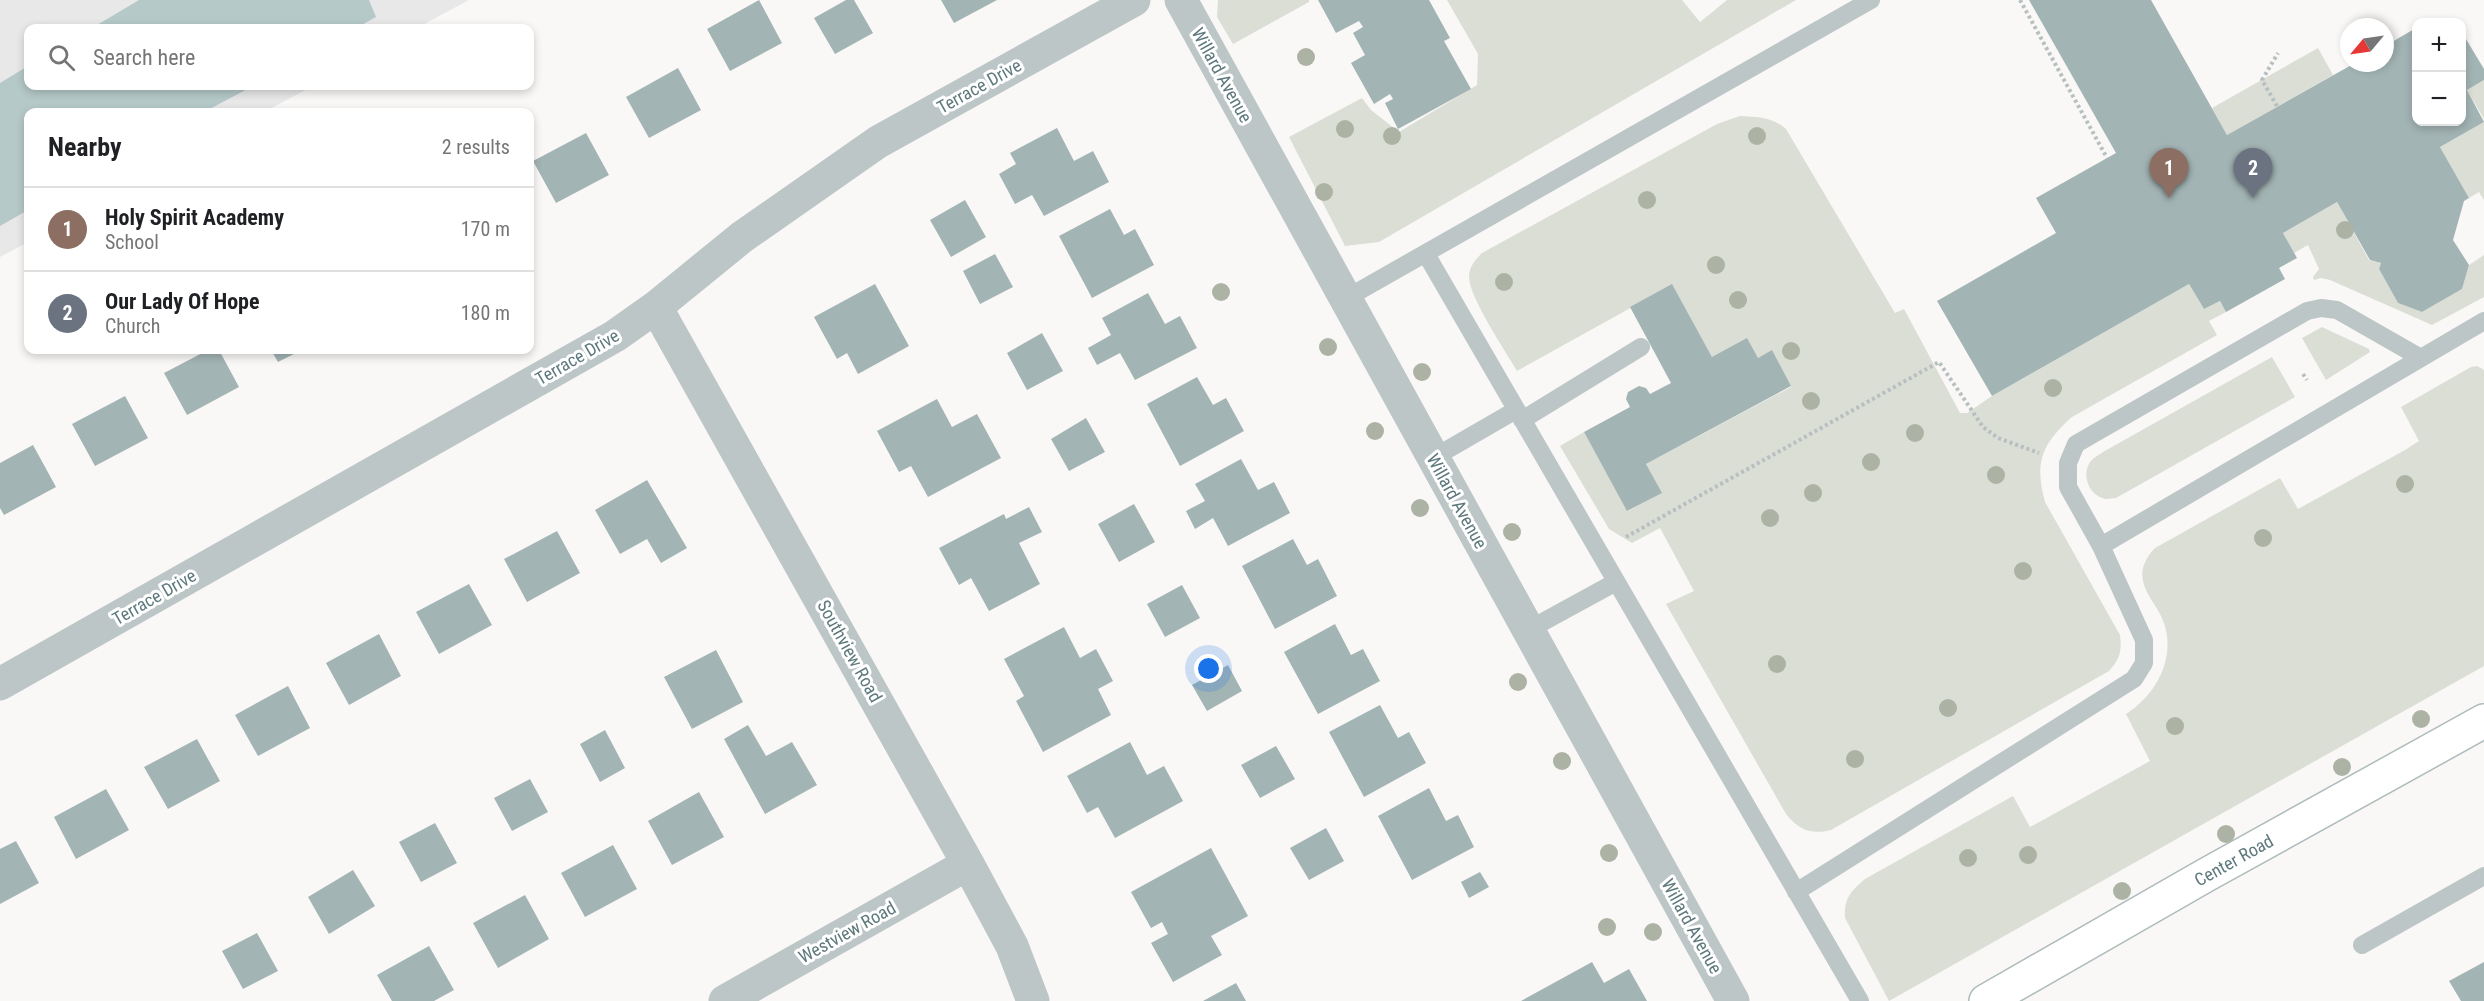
<!DOCTYPE html>
<meta charset="utf-8">
<style>
:root{--surface:#fff;--page:#f2f2f2;--text:#202124;--muted:#757577;--line:#e0e0e0;--accent:#ea580c}
body{margin:0;font-family:"Roboto Condensed",sans-serif;background:var(--page);color:var(--text)}
.controls{position:absolute;right:18px;top:18px;display:grid;overflow:hidden;border-radius:12px;box-shadow:0 3px 9px #0003}
.controls button{width:54px;height:54px;display:grid;place-items:center;padding:0;border:0;border-bottom:2px solid var(--line);background:var(--surface);color:var(--text);font:30px sans-serif}
.compass{position:absolute;left:2340px;top:18px;width:54px;height:54px;border-radius:50%;background:var(--surface);box-shadow:0 3px 9px #0003;rotate:241deg}
.you{position:absolute;left:1209px;top:669px;width:21px;height:21px;margin:-15px;border:4px solid #fff;border-radius:50%;background:#1a73e8;box-shadow:0 0 0 9px #1a73e833}
.badge{display:grid;place-items:center;width:39px;height:39px;border-radius:50%;background:var(--accent);color:#fff;font-size:20px;font-weight:700}
.pin{position:absolute;translate:-50% -50px;filter:drop-shadow(0 2px 3px #0008)}
.pin::after{content:'';position:absolute;top:32px;width:21px;height:18px;background:inherit;clip-path:polygon(0 0,100% 0,50% 100%)}
.list{margin:0;padding:0;list-style:none}
h2{display:flex;justify-content:space-between;align-items:center;height:78px;margin:0;padding:0 24px;font-size:26px}
h2 small{font-size:20px;font-weight:400;color:var(--muted)}
.list li{display:grid;grid-template-columns:39px 1fr auto;gap:18px;align-items:center;box-sizing:border-box;height:84px;padding:0 24px;border-top:2px solid var(--line)}
.list b{display:block;font-size:22px;white-space:nowrap}
.list p{margin:0;font-size:20px;white-space:nowrap;color:var(--muted)}
.list em{font-size:20px;font-style:normal;color:var(--muted)}
.icon{flex:none;width:33px;height:33px;fill:none;stroke:currentColor;stroke-width:2;stroke-linecap:round;stroke-linejoin:round}
.map{position:relative;flex:none;width:2484px;height:1001px;overflow:hidden}
.search{position:absolute;background:var(--surface);box-shadow:0 3px 9px #0003;left:24px;top:24px;width:510px;height:66px;display:flex;align-items:center;gap:15px;box-sizing:border-box;padding:0 21px;border-radius:12px;color:var(--muted);font-size:22px}
.panel{position:absolute;background:var(--surface);box-shadow:0 3px 9px #0003;left:24px;top:108px;width:510px;height:246px;border-radius:12px}
.map>svg:first-child{display:block}
.built{fill:#e7e8e7}
.green{fill:#dbded5}
.water{fill:#b5c9c8}
.building{fill:#a3b4b5}
.lines{fill:none;stroke-linecap:round;stroke-linejoin:round}
.secondary-casing{stroke:#afbbbc;stroke-width:36}
.path{stroke:#b8bfc0;stroke-width:4;stroke-dasharray:3 3;stroke-linecap:butt}
.lane{stroke:#bdc6c7;stroke-width:18}
.street{stroke:#bdc6c7;stroke-width:33}
.secondary{stroke:#fff;stroke-width:33}
.tree{fill:#adb3a4}
.labels{text-anchor:middle;dominant-baseline:central;stroke-width:6;stroke-linejoin:round;paint-order:stroke}
.street-label{font-size:18px;fill:#5e797d;stroke:#fff}
</style>
<div class="map">
<svg width="2484" height="1001" viewBox="0 0 2484 1001">
<rect width="100%" height="100%" fill="#f9f8f6"/>
<path class="built" d="M0,0H469L417,28H28V86H313L264,112H28V242L0,257Z"/>
<path class="green" d="M1218,0H1309V2L1233,44L1217,17Z
M1447,0H1682L1700,22L1727,0H1796L1379,242L1345,246L1289,137L1362,98L1371,110L1399,132L1477,85L1478,54Z
M2318,48L2333,75L2227,135L2212,108Z
M2484,80V119L2467,90Z
M1740,116C1759,117 1772,117 1786,129L1895,313L1904,309L1960,413H1967L1992,396L2189,284L2204,309L2220,301L2226,312L2209,321L2217,335L2072,417C2042,444 2034,462 2045,502L2120,635C2122,651 2120,659 2109,671L1831,830C1811,835 1799,830 1786,814L1666,604L1694,591L1660,528L1632,543L1609,529L1560,446L1584,432L1628,511L1661,493L1646,464L1791,387L1772,351L1758,358L1712,357L1672,285L1517,371C1506,352 1469,297 1469,277C1469,267 1475,260 1482,253L1717,124Z
M2484,122V200L2479,192L2469,198L2440,147Z
M2337,202L2369,260L2381,263L2379,269L2398,303L2422,312L2462,289L2469,265L2484,255V297L2432,325L2330,280L2321,278L2314,280L2313,277L2319,269L2308,245L2294,253L2283,233Z
M2322,327L2369,349L2370,352L2326,380L2302,338Z
M2272,357L2295,397L2116,498C2111,498 2106,500 2102,498C2088,493 2081,473 2091,461C2093,458 2099,455 2103,452Z
M2477,366L2484,370V666L1889,1001L1845,918C1844,898 1851,891 1865,879L2013,796L2030,827L2150,761L2126,714C2156,695 2176,659 2164,623C2159,608 2146,596 2143,581C2140,568 2147,556 2155,548L2280,478L2298,509L2405,450L2419,441L2401,407L2471,367Z"/>
<path class="water" d="M139,0H369L376,17L356,28H92Z
M28,66V86H253L204,112H28V210L0,226V83Z"/>
<path class="building" d="M759,0L782,43L730,71L707,29Z
M846,0H854L873,33L835,54L814,18Z
M941,0H997L954,23Z
M1318,0H1429L1450,38L1444,41L1471,89L1398,129L1385,103L1393,99L1390,94L1374,104L1351,63L1365,55L1353,33L1363,27L1359,21L1336,33Z
M2029,0H2151L2227,135L2355,63H2385V46L2416,28V122H2462V42L2466,39L2484,69V80L2467,90L2484,122L2440,147L2469,198L2464,201L2453,240L2469,265L2462,289L2422,312L2398,303L2379,269L2381,263L2370,260L2337,202L2283,233L2297,258L2279,268L2285,279L2226,312L2220,301L2204,309L2189,284L1992,396L1937,301L2056,233L2036,198L2116,153Z
M678,68L701,110L649,138L626,97Z
M1057,128L1074,161L1093,151L1109,182L1044,216L1032,195L1015,204L999,174L1016,164L1010,153Z
M586,133L609,175L556,203L533,161Z
M965,200L986,237L951,257L930,220Z
M1110,209L1124,235L1135,229L1154,265L1092,298L1059,236Z
M995,254L1013,287L980,304L963,271Z
M875,284L909,346L858,374L847,353L837,359L814,317Z
M1672,284L1712,357L1747,338L1758,358L1772,350L1791,386L1646,464L1662,493L1627,511L1584,432L1630,407L1626,399L1628,392L1639,386L1646,388L1650,394L1671,383L1630,307Z
M1148,293L1165,324L1180,316L1197,348L1135,380L1120,353L1097,365L1088,348L1111,335L1102,318Z
M1042,333L1063,371L1027,390L1007,353Z
M208,350H219L239,387L187,415L164,373Z
M271,350H302L278,362Z
M1197,377L1213,405L1226,398L1244,431L1180,466L1147,404Z
M125,396L148,438L95,466L72,424Z
M937,399L952,427L977,414L1001,458L928,497L911,466L899,472L877,431Z
M1086,418L1105,452L1069,471L1051,439Z
M33,445L56,487L4,515L0,508V463Z
M1241,459L1258,490L1274,482L1290,513L1228,546L1213,518L1195,529L1186,511L1205,501L1195,484Z
M647,480L687,548L661,563L647,539L620,554L595,510Z
M1134,504L1155,542L1119,562L1098,524Z
M1029,507L1042,532L1019,543L1040,584L989,611L971,578L959,585L939,548L1004,514L1006,519Z
M557,531L580,573L527,602L504,559Z
M1293,539L1307,565L1318,559L1337,596L1275,629L1242,566Z
M469,584L492,625L439,654L416,612Z
M1182,585L1200,618L1165,637L1147,604Z
M1335,624L1351,655L1363,649L1380,681L1318,714L1284,652Z
M1064,627L1080,658L1096,649L1113,681L1098,689L1111,715L1043,752L1016,701L1024,696L1004,659Z
M379,634L401,676L349,705L326,663Z
M716,650L743,702L692,729L664,677Z
M1228,665L1242,691L1207,711L1192,685Z
M288,686L310,728L258,756L235,715Z
M1380,705L1398,738L1409,732L1426,763L1364,797L1329,732Z
M748,725L766,756L792,742L817,785L765,814L724,739Z
M605,730L625,768L600,782L580,744Z
M197,739L220,781L168,809L144,767Z
M1130,742L1147,775L1164,766L1183,801L1115,838L1098,807L1087,813L1067,776Z
M1276,746L1295,779L1260,798L1241,765Z
M530,779L548,812L512,831L494,798Z
M1429,788L1446,821L1458,815L1474,847L1412,880L1378,816Z
M106,789L129,830L76,859L54,817Z
M699,792L724,837L672,865L648,821Z
M435,823L457,863L421,882L399,842Z
M1326,828L1344,861L1309,880L1290,848Z
M16,841L39,883L0,904V849Z
M613,845L637,889L585,917L561,873Z
M1211,848L1248,916L1211,936L1222,955L1173,982L1151,943L1168,934L1162,922L1151,928L1131,892Z
M353,870L375,906L329,934L308,897Z
M1480,872L1489,887L1469,898L1461,882Z
M525,895L549,939L498,968L473,923Z
M257,933L278,971L243,989L222,951Z
M429,946L454,990L434,1001H392L377,975Z
M1592,962L1604,983L1629,969L1647,1001H1521Z
M2484,962V1001H2461L2449,981Z
M1236,983L1246,1001H1203Z"/>
<g class="lines">
<defs>
<g id="secondary">
<path id="s1" d="M1986,1001L2206,875L2484,721"/>
</g>
</defs>
<use href="#secondary" class="secondary-casing"/>
<path class="path" d="M2020,0L2107,158
M2277,106L2262,80L2278,53
M2303,374L2307,380
M1626,537L1939,362L1983,427L1998,438L2039,453"/>
<path class="lane" d="M1426,254L1860,1001
M1345,299L1871,0
M1522,420L1641,347
M1433,458L1516,410
M2101,546L2068,487V463L2076,444L2307,311L2321,308L2337,310L2421,358
M1528,630L1616,582
M1796,892L2134,679L2144,663V640L2101,546L2484,321
M2362,945L2484,876"/>
<path class="street" d="M1181,0L1733,1001
M656,307L968,864L1012,946L1033,1001
M0,684L615,336L656,307L742,237L878,142L1134,0
M725,1001L968,864"/>
<use href="#secondary" class="secondary"/>
</g>
<g class="tree">
<circle cx="1306" cy="57" r="9"/>
<circle cx="1345" cy="129" r="9"/>
<circle cx="1392" cy="136" r="9"/>
<circle cx="1757" cy="136" r="9"/>
<circle cx="1324" cy="192" r="9"/>
<circle cx="1647" cy="200" r="9"/>
<circle cx="2345" cy="230" r="9"/>
<circle cx="1716" cy="265" r="9"/>
<circle cx="1504" cy="282" r="9"/>
<circle cx="1221" cy="292" r="9"/>
<circle cx="1738" cy="300" r="9"/>
<circle cx="1328" cy="347" r="9"/>
<circle cx="1791" cy="351" r="9"/>
<circle cx="1422" cy="372" r="9"/>
<circle cx="2053" cy="388" r="9"/>
<circle cx="1811" cy="401" r="9"/>
<circle cx="1375" cy="431" r="9"/>
<circle cx="1915" cy="433" r="9"/>
<circle cx="1871" cy="462" r="9"/>
<circle cx="1996" cy="475" r="9"/>
<circle cx="2405" cy="484" r="9"/>
<circle cx="1813" cy="493" r="9"/>
<circle cx="1420" cy="508" r="9"/>
<circle cx="1770" cy="518" r="9"/>
<circle cx="1512" cy="532" r="9"/>
<circle cx="2263" cy="538" r="9"/>
<circle cx="2023" cy="571" r="9"/>
<circle cx="1777" cy="664" r="9"/>
<circle cx="1518" cy="682" r="9"/>
<circle cx="1948" cy="708" r="9"/>
<circle cx="2421" cy="719" r="9"/>
<circle cx="2175" cy="726" r="9"/>
<circle cx="1855" cy="759" r="9"/>
<circle cx="1562" cy="761" r="9"/>
<circle cx="2342" cy="767" r="9"/>
<circle cx="2226" cy="834" r="9"/>
<circle cx="1609" cy="853" r="9"/>
<circle cx="2028" cy="855" r="9"/>
<circle cx="1968" cy="858" r="9"/>
<circle cx="2122" cy="891" r="9"/>
<circle cx="1607" cy="927" r="9"/>
<circle cx="1653" cy="932" r="9"/>
</g>
<g class="labels">
<g class="street-label">
<text transform="translate(1222 75) rotate(61)">Willard Avenue</text>
<text transform="translate(979 86) rotate(-29)">Terrace Drive</text>
<text transform="translate(577 357) rotate(-30)">Terrace Drive</text>
<text transform="translate(1457 501) rotate(61)">Willard Avenue</text>
<text transform="translate(154 597) rotate(-30)">Terrace Drive</text>
<text transform="translate(850 651) rotate(61)">Southview Road</text>
<text stroke="none"><textPath href="#s1" startOffset="285">Center Road</textPath></text>
<text transform="translate(1692 926) rotate(61)">Willard Avenue</text>
<text transform="translate(847 932) rotate(-29)">Westview Road</text>
</g>
</g>
</svg>
<div class="controls">
<button>+</button>
<button>−</button>
</div>
<svg class="compass" viewBox="-18 -18 36 36"><path d="M0-13l5 13h-10z" fill="#e53935"/><path d="M0 13l5-13h-10z" fill="#757577"/></svg>
<div class="you"></div>
<div class="pin badge" style="left:2169px;top:198px;background:#8d6e63">1</div>
<div class="pin badge" style="left:2253px;top:198px;background:#6b7280">2</div>
<div class="search"><svg class="icon" aria-label="search" viewBox="0 0 24 24"><circle cx="10" cy="10" r="6"/><path d="M15 15l6 6"/></svg>Search here</div>
<section class="panel">
<h2>Nearby<small>2 results</small></h2>
<ul class="list">
<li><span class="badge" style="background:#8d6e63">1</span><div><b>Holy Spirit Academy</b><p>School</p></div><em>170 m</em></li>
<li><span class="badge" style="background:#6b7280">2</span><div><b>Our Lady Of Hope</b><p>Church</p></div><em>180 m</em></li>
</ul>
</section>
</div>
